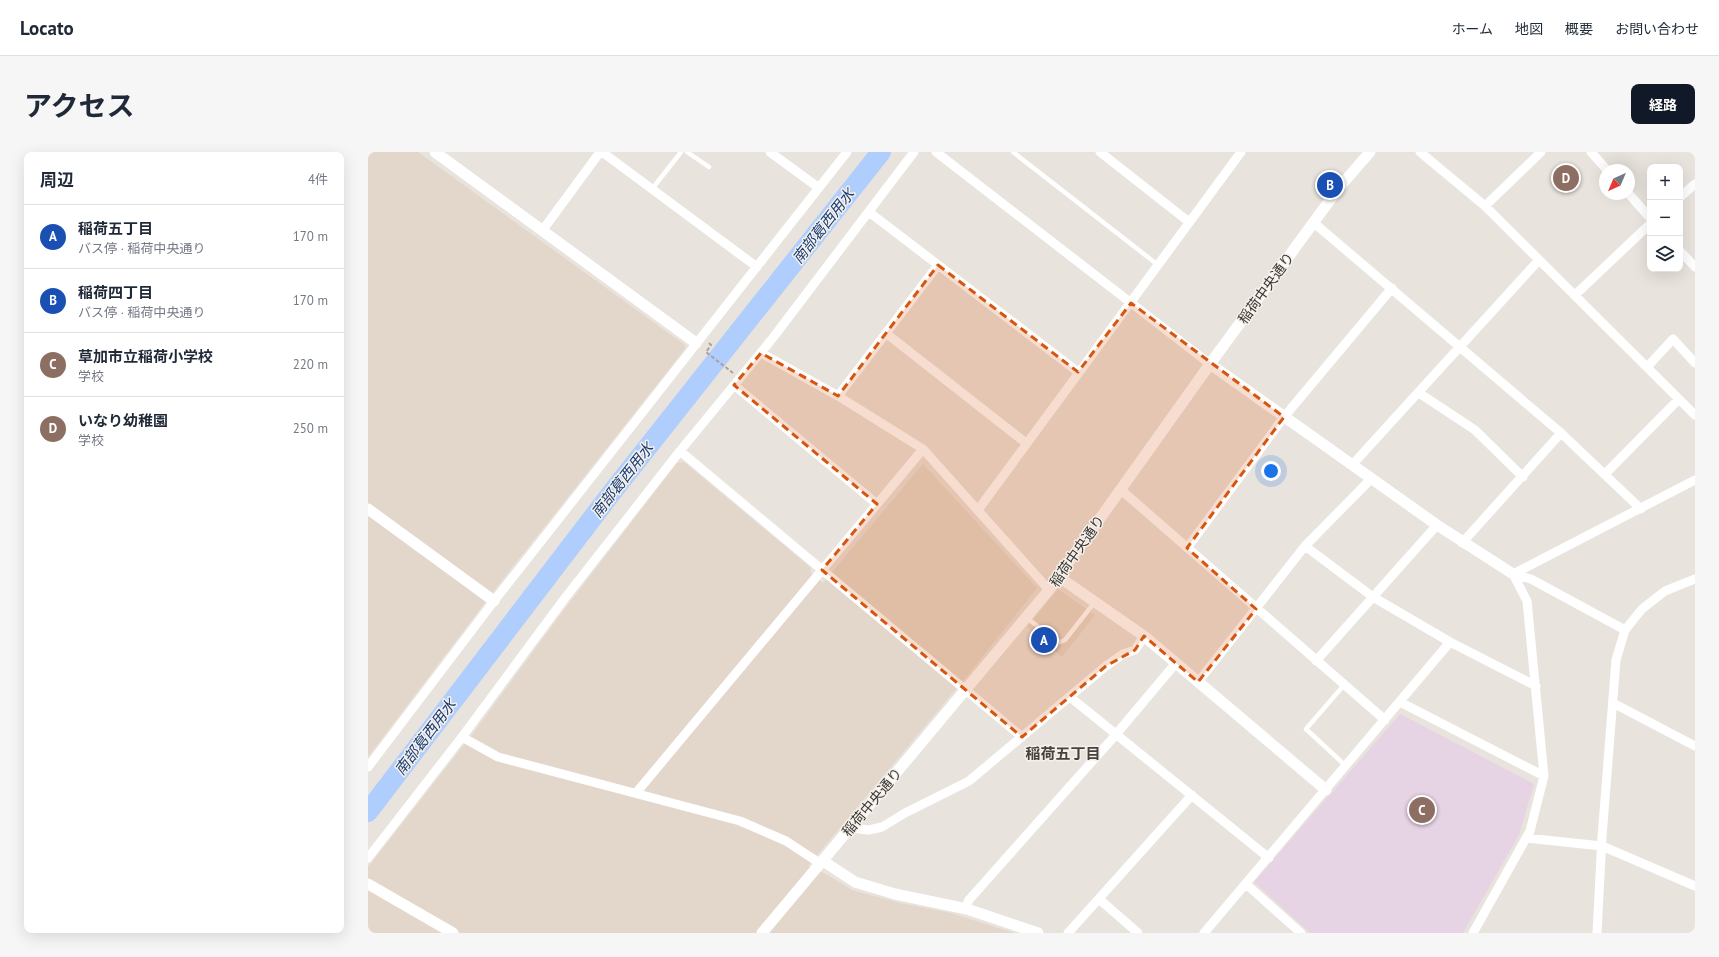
<!DOCTYPE html>
<html lang="ja">
<meta charset="utf-8">
<style>
:root{--surface:#fff;--page:#f6f6f7;--text:#1f2937;--muted:#747a83;--line:#e0e1e3;--accent:#111827}
body{margin:0;font-family:"PT Sans","Noto Sans JP",sans-serif;background:var(--page);color:var(--text)}
.controls{position:absolute;right:12px;top:12px;display:grid;overflow:hidden;border-radius:8px;box-shadow:0 4px 16px #0002}
.controls button{width:36px;height:36px;display:grid;place-items:center;padding:0;border:0;border-bottom:1px solid var(--line);background:var(--surface);color:var(--text);font:20px sans-serif}
.compass{position:absolute;left:1231px;top:12px;width:36px;height:36px;border-radius:50%;background:var(--surface);box-shadow:0 4px 16px #0002;rotate:224deg}
.you{position:absolute;left:903px;top:319px;width:14px;height:14px;margin:-10px;border:3px solid #fff;border-radius:50%;background:#1a73e8;box-shadow:0 0 0 6px #1a73e833}
.badge{display:grid;place-items:center;width:26px;height:26px;border-radius:50%;background:var(--accent);color:#fff;font-size:13px;font-weight:700}
.pin{position:absolute;translate:-50% -50%;border:2px solid #fff;box-shadow:0 1px 4px #0006}
.list{margin:0;padding:0;list-style:none}
h2{display:flex;justify-content:space-between;align-items:center;height:52px;margin:0;padding:0 16px;font-size:17px}
h2 small{font-size:13px;font-weight:400;color:var(--muted)}
.list li{display:grid;grid-template-columns:26px 1fr auto;gap:12px;align-items:center;box-sizing:border-box;height:64px;padding:0 16px;border-top:1px solid var(--line)}
.list b{display:block;font-size:15px;white-space:nowrap}
.list p{margin:0;font-size:13px;white-space:nowrap;color:var(--muted)}
.list em{font-size:13px;font-style:normal;color:var(--muted)}
.icon{flex:none;width:22px;height:22px;fill:none;stroke:currentColor;stroke-width:2;stroke-linecap:round;stroke-linejoin:round}
.map{position:relative;flex:none;width:1327px;height:781px;overflow:hidden;border-radius:8px}
header{display:flex;align-items:center;gap:24px;box-sizing:border-box;height:56px;padding:0 20px;background:var(--surface);border-bottom:1px solid var(--line)}
header strong{font-size:19px}
nav{display:flex;gap:22px;margin-inline-start:auto;font-size:14px}
.intro{display:flex;align-items:center;justify-content:space-between;box-sizing:border-box;height:96px;padding:0 24px}
h1{margin:0;font-size:28px}
.button{padding:10px 18px;border-radius:8px;background:var(--accent);color:#fff;font-size:14px;font-weight:700}
main{display:flex;gap:24px;padding:0 24px}
aside{flex:1;background:var(--surface);border-radius:8px;box-shadow:0 4px 16px #0002}
.map>svg:first-child{display:block}
.built{fill:#e3d7cb}
.education{fill:#e6d3e4}
.lines{fill:none;stroke-linecap:round;stroke-linejoin:round}
.river{stroke:#afcefe;stroke-width:20}
.path{stroke:#a8a39f;stroke-width:2;stroke-dasharray:4 2;stroke-linecap:butt}
.service{stroke:#fff;stroke-width:4.5}
.minor{stroke:#fff;stroke-width:9}
.tertiary{stroke:#fff;stroke-width:11}
.marked{fill:#d65610;fill-opacity:0.2;stroke:#d65610;stroke-width:3;stroke-dasharray:8 5;stroke-linejoin:round}
.labels{text-anchor:middle;dominant-baseline:central;stroke-width:3;stroke-linejoin:round;paint-order:stroke}
.street-label{font-size:14px;fill:#383634;stroke:#f6f0ea}
.water-label{font-size:15px;font-style:italic;fill:#183d75;stroke:#f6f0ea}
.neighbourhood-label{font-size:15px;font-weight:bold;fill:#47423e;stroke:#f6f0ea}
</style>
<header>
<strong>Locato</strong>
<nav><a>ホーム</a><a>地図</a><a>概要</a><a>お問い合わせ</a></nav>
</header>
<div class="intro"><h1>アクセス</h1><a class="button">経路</a></div>
<main>
<aside>
<h2>周辺<small>4件</small></h2>
<ul class="list">
<li><span class="badge" style="background:#1a4fb4">A</span><div><b>稲荷五丁目</b><p>バス停 · 稲荷中央通り</p></div><em>170 m</em></li>
<li><span class="badge" style="background:#1a4fb4">B</span><div><b>稲荷四丁目</b><p>バス停 · 稲荷中央通り</p></div><em>170 m</em></li>
<li><span class="badge" style="background:#8d6e63">C</span><div><b>草加市立稲荷小学校</b><p>学校</p></div><em>220 m</em></li>
<li><span class="badge" style="background:#8d6e63">D</span><div><b>いなり幼稚園</b><p>学校</p></div><em>250 m</em></li>
</ul>
</aside>
<div class="map">
<svg width="1327" height="781" viewBox="0 0 1327 781">
<rect width="100%" height="100%" fill="#e9e3dd"/>
<path class="built" d="M0,0H50L317,193V197L128,436L0,605Z
M316,310L442,415L443,421L455,431L555,312L669,436L599,524L440,714L458,722L484,738L532,751L583,761L646,781H0V715L106,580L192,463L309,311Z
M690,437L727,463L694,505L659,475Z"/>
<path class="education" d="M1032,562L1166,632L1151,683L1095,781H942L886,730Z"/>
<g class="lines">
<path class="river" d="M0,660L245,339L513,0"/>
<path class="path" d="M341,191L343,193L338,200L365,221"/>
<path class="service" d="M319,0L341,15
M645,0L790,113
M284,37L313,0
M659,466L686,487L692,490L697,488L726,451
M976,533L938,577L978,614"/>
<path class="minor" d="M234,0L389,115
M402,0L451,36
M568,0L842,212
M732,0L821,70
M1052,0L1117,54L1327,263
M1223,0L1239,18
M1261,42L1282,66
M1312,45L1327,32
M1117,54L1173,0
M501,60L710,220
M946,71L1193,281L1273,357
M174,79L232,0
M1312,99L1327,115
M1207,143L1282,72
M519,182L658,291
M393,201L470,244L555,297L681,438
M1279,215L1305,187L1327,211
M366,233L509,352
M1051,241L1107,278L1155,325
M470,244L570,113
M312,299L654,585
M984,313L1171,108
M1237,322L1311,247
M752,337L1017,568
M610,358L873,0
M1094,391L1193,281
M937,394L1005,445L1082,490L1168,534
M819,396L916,265L1024,136
M1145,422L1327,328
M1145,422L1163,427L1257,478
M948,509L1069,373
M830,530L937,394L1003,327
M702,545L901,706
M1032,550L1176,624
M1245,551L1327,594
M94,585L130,605L372,669L418,689L453,712
M0,615L126,449L479,0
M268,641L555,297
M483,676L501,678L514,675L537,661L601,629L738,514L755,502L767,498L776,484
M1158,686L1234,694L1327,734
M0,706L94,585L197,446L312,299L404,187L546,0
M878,732L933,781
M731,747L770,781
M599,757L600,749L744,587L808,511
M700,781L824,643
M836,781L1082,490
M1105,781L1162,679L1176,624L1159,449L1145,422
M1229,781L1234,685L1248,508L1257,478L1274,457L1297,439L1327,427"/>
<path class="tertiary" d="M67,0L328,191
M842,212L1069,373L1145,422
M0,357L126,449
M691,425L776,484L958,638
M455,709L487,730L527,742L599,757L670,781
M0,732L85,781
M394,781L681,438L842,212L970,37L1002,0"/>
</g>
<path class="marked" d="M570,113L710,220L763,151L916,265L819,396L888,457L830,530L776,484L767,498L738,514L654,585L454,418L509,352L366,233L393,201L470,244Z"/>
<g class="labels">
<g class="street-label">
<text transform="translate(898 136) rotate(-54)">稲荷中央通り</text>
<text transform="translate(709 399) rotate(-55)">稲荷中央通り</text>
<text transform="translate(504 650) rotate(-50)">稲荷中央通り</text>
</g>
<g class="water-label">
<text transform="translate(455 74) rotate(-52)">南部葛西用水</text>
<text transform="translate(254 328) rotate(-52)">南部葛西用水</text>
<text transform="translate(57 585) rotate(-53)">南部葛西用水</text>
</g>
<g class="neighbourhood-label">
<text x="695" y="601">稲荷五丁目</text>
</g>
</g>
</svg>
<div class="controls">
<button>+</button>
<button>−</button>
<button><svg class="icon" aria-label="layers" viewBox="0 0 24 24"><path d="M12 4l9 5-9 5-9-5zM3 14l9 5 9-5"/></svg></button>
</div>
<svg class="compass" viewBox="-18 -18 36 36"><path d="M0-13l5 13h-10z" fill="#e53935"/><path d="M0 13l5-13h-10z" fill="#747a83"/></svg>
<div class="you"></div>
<div class="pin badge" style="left:676px;top:488px;background:#1a4fb4">A</div>
<div class="pin badge" style="left:962px;top:33px;background:#1a4fb4">B</div>
<div class="pin badge" style="left:1054px;top:658px;background:#8d6e63">C</div>
<div class="pin badge" style="left:1198px;top:26px;background:#8d6e63">D</div>
</div>
</main>
